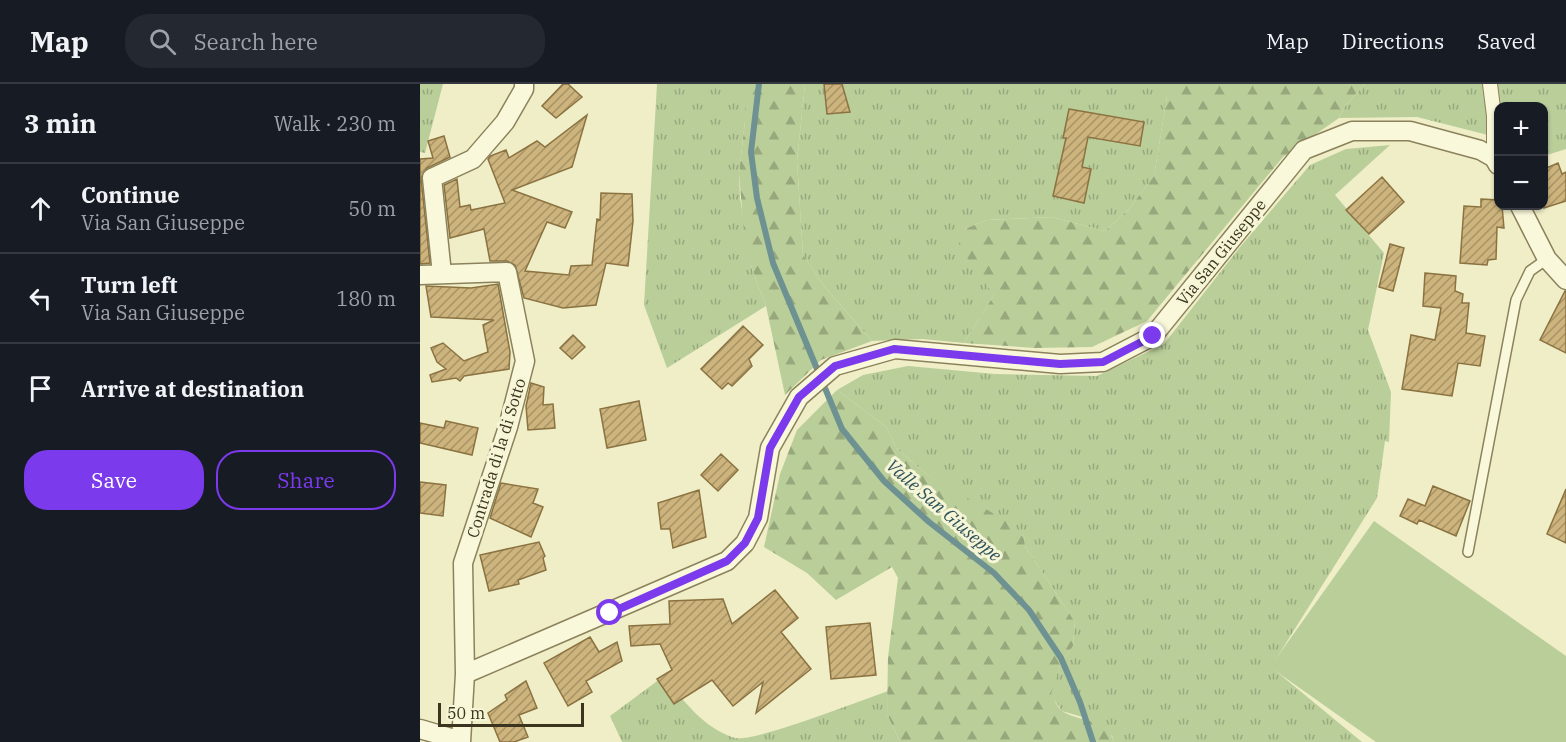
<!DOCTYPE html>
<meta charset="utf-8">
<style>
:root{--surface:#171b24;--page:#242831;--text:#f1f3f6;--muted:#9ea1a6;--line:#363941;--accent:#7c3aed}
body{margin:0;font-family:"IBM Plex Serif",serif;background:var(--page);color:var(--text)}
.controls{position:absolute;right:18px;top:18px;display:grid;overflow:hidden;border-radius:12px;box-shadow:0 2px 4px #0004}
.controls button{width:54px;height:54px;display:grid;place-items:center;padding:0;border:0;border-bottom:2px solid var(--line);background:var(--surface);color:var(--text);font:30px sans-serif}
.scale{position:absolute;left:18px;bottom:15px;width:146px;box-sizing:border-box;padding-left:6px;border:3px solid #3b3520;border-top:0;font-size:16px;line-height:21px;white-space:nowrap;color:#3b3520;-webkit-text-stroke:4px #f6f6d7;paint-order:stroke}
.stop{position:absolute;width:18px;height:18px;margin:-14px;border:4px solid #7c3aed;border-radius:50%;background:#fff}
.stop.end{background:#7c3aed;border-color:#fff;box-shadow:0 2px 6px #0008}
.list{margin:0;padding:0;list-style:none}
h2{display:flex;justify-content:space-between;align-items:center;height:78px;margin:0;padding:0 24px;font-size:26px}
h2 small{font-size:20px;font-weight:400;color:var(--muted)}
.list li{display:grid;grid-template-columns:39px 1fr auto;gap:18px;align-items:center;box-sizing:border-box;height:90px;padding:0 24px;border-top:2px solid var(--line)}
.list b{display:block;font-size:22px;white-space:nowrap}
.list p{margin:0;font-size:20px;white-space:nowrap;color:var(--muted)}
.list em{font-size:20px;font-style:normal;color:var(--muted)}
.actions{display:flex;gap:12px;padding:18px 24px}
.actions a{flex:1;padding:14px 0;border:2px solid var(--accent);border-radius:24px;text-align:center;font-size:21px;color:var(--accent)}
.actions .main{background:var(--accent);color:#fff}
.icon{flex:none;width:33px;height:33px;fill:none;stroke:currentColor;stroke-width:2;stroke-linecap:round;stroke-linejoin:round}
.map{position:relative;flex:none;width:1146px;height:658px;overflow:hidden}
header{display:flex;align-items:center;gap:36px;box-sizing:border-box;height:84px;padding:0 30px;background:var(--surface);border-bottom:2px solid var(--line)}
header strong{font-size:28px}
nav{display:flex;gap:33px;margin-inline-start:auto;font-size:21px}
.search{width:420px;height:54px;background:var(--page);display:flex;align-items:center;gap:15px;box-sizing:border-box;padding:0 21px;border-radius:24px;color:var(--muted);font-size:22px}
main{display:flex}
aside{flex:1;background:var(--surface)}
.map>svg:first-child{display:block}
.grass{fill:url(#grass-tufts)}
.forest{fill:url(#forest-firs)}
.pitch{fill:#bace9a}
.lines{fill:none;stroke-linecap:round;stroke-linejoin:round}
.stream{stroke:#6e9192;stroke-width:6}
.building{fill:url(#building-hatch);stroke:#8b7241;stroke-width:1.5}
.service-casing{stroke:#8b825c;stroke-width:12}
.pedestrian-casing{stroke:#8b825c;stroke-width:16}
.minor-casing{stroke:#8b825c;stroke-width:21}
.service{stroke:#f9f8db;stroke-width:9}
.pedestrian{stroke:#f9f8db;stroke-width:14}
.minor{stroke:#f9f8db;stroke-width:18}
.route{stroke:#7c3aed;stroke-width:8}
.labels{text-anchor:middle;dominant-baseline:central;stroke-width:6;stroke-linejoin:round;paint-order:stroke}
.street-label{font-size:16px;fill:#3b3520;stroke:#f6f6d7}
.water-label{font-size:18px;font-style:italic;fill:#2f525b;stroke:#f6f6d7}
</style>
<header>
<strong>Map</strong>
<div class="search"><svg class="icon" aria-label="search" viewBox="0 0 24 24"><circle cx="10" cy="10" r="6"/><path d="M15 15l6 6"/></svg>Search here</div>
<nav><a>Map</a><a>Directions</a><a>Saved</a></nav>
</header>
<main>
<aside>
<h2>3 min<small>Walk · 230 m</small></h2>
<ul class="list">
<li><svg class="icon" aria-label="ahead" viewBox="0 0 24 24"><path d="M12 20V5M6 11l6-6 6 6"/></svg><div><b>Continue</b><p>Via San Giuseppe</p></div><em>50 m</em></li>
<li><svg class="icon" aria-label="left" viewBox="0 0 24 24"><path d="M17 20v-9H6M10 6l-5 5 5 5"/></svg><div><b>Turn left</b><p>Via San Giuseppe</p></div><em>180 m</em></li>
<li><svg class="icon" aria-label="arrive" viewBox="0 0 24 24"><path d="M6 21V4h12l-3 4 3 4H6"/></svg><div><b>Arrive at destination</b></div></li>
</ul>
<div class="actions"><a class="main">Save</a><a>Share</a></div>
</aside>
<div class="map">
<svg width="1146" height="658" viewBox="0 0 1146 658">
<defs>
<pattern id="grass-tufts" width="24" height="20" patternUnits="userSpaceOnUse" patternTransform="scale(1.5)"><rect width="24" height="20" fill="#bace9a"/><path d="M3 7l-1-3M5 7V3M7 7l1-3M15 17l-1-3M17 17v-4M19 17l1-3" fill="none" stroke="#98a87d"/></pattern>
<pattern id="forest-firs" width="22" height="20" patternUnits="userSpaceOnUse" patternTransform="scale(1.5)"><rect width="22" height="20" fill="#bace9a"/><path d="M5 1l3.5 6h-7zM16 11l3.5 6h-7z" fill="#98a87d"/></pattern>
<pattern id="building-hatch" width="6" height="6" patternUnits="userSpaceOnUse" patternTransform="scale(1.5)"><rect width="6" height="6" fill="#cdb47d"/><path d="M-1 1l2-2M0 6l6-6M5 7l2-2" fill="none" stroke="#a89366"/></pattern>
</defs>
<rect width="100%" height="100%" fill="#efeec7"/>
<path class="grass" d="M0,0H23L5,69L0,68Z
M237,0H325V37L319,90L320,114L332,185L346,222L247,284L224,221Z
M385,0H747V12L734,92L708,126L685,147L632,133L566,136L545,145L563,192L574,211L544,259L502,255L452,257L403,201L383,171L377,77Z
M945,0H1146V65L1124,72V22H1078L1068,51L997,33L919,34L925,22Z
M970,61L915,111L964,169L948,246L971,308L969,358L965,357L957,414L851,583L942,658H694L692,652L662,633L642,627L630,610L640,581L653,562L655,538L605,462L604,452L505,389L477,365L466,343L417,306L443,291L488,282L575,290L677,292L744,260L820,163L890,81L926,65Z
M244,592C264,617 283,644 315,654C336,658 442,616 468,607L467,630L480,658H202L190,632Z"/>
<path class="forest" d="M325,0H385L377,77L383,171L403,201L452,257L401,276L365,311L346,222L332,185L324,148L319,90L325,37Z
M747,0H945L925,22L919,34L863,73L727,237L672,263L615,264L544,259L574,211L538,162L545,145L566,136L632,133L685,147L708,126L734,92L747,12Z
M417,306L466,343L477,365L505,389L586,437L604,452L605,462L655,538L653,562L640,581L631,610C634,614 637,623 641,626C657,639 686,632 694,658H480L467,630L468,573L478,494L472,483L416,516L387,489L344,463L360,390L377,346Z"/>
<path class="pitch" d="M954,437L1146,572V658H956L850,583Z"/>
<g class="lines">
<path class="stream" d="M339,0L331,68L337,114L353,179L422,345L464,397L509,438L574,489L609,526L641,574L660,618L673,658"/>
</g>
<path class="building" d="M143,0H148L162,13L136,34L122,22Z
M404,0H422L430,28L407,30Z
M649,25L724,38L720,62L668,53L662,83L671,85L664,119L633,112L646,54H643Z
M167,31L152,83L92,106L152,128L145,144L127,138L105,187L149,191L151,182L172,181L177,135L180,136L181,109L212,110L213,137L208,182L186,179L176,221L143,224L104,214L95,181L87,177H70L64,145L30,154L24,101L37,95L40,123L50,121L51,126L85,119L68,75L70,72L86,66L89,74L117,57L125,63Z
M24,52L30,73L7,84L1,94L10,179L0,180V75L13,74L8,57Z
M1138,79L1142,90L1146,88V117L1124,124V85Z
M962,93L984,118L949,150L926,126Z
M1061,115L1078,116V122H1082L1084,144L1077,143L1076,175L1068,176L1067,181L1040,179L1044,122L1061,123Z
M970,160L984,164L973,207L959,203Z
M1005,189L1036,192L1035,207L1043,210L1042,219H1049L1046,249L1065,252L1060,282L1038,279L1032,312L982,305L991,251L1015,256L1021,224L1003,222Z
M78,200L90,268L89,285L44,292L40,297L36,294L12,298L10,291L26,285L17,278L11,264L23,259L44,277L68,268L63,241L74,236L11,233L6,202L51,204Z
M1145,207H1146V269L1120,256Z
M323,242L343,261L329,275L332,282L312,302L308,299L302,305L281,285Z
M153,251L165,263L152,275L140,264Z
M111,299L124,303L123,321L133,320L135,344L108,346L106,322Z
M219,317L226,356L187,364L180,325Z
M26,337L58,344L52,371L0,359V339L24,344Z
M301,370L318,386L298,407L281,391Z
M0,398L26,401L23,432L0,429Z
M81,399L118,405L113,419L123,423L111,453L70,434Z
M1013,402L1050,417L1036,452L999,436L997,440L980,432L988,415L1005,422Z
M1146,405V459L1127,450Z
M279,406L286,453L253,464L250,445H241L238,419Z
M119,458L125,472L123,474L126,486L98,496L99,500L69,507L60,471Z
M355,506L378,534L361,548L391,585L336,629L343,598L313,622L292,596L254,620L237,595L252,586L240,560L211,562L209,542L250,540L249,517L303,515L312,540Z
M450,539L456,591L411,595L406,543Z
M170,553L179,568L197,558L202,577L166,597L172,608L148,622L124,579Z
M106,597L117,624L99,631L108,653L94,658H80L68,629L87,616L85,611Z"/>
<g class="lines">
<defs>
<path id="service" d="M1048,468L1096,216L1110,187L1127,175"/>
<path id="pedestrian" d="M1070,0L1074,32V74"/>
<path id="minor" d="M1100,122L1127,175L1146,196
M22,190L12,94L53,75L85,38L104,5V0
M0,191L87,188L105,277L88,343L43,479L45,590L41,658
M45,590L307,477L325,459L338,434L350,364L379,313L415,282L475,265L640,280L683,278L733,252L884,66L932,47H990L1060,66L1074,74L1078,81
M0,645L41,657"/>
</defs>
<use href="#service" class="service-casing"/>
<use href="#pedestrian" class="pedestrian-casing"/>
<use href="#minor" class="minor-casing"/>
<use href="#service" class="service"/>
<use href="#pedestrian" class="pedestrian"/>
<use href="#minor" class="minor"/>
</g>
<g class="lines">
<path class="route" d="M190,529L307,477L325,459L338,434L350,364L379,313L415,282L474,265L640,280L683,278L733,252"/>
</g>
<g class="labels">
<g class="street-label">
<text transform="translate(801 168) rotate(-51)">Via San Giuseppe</text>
<text transform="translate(76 374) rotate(-73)">Contrada di la di Sotto</text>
</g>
<g class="water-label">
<text transform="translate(524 426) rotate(41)">Valle San Giuseppe</text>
</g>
</g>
</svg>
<div class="controls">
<button>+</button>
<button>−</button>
</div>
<div class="scale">50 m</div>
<div class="stop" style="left:190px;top:529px"></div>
<div class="stop end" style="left:733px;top:252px"></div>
</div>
</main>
